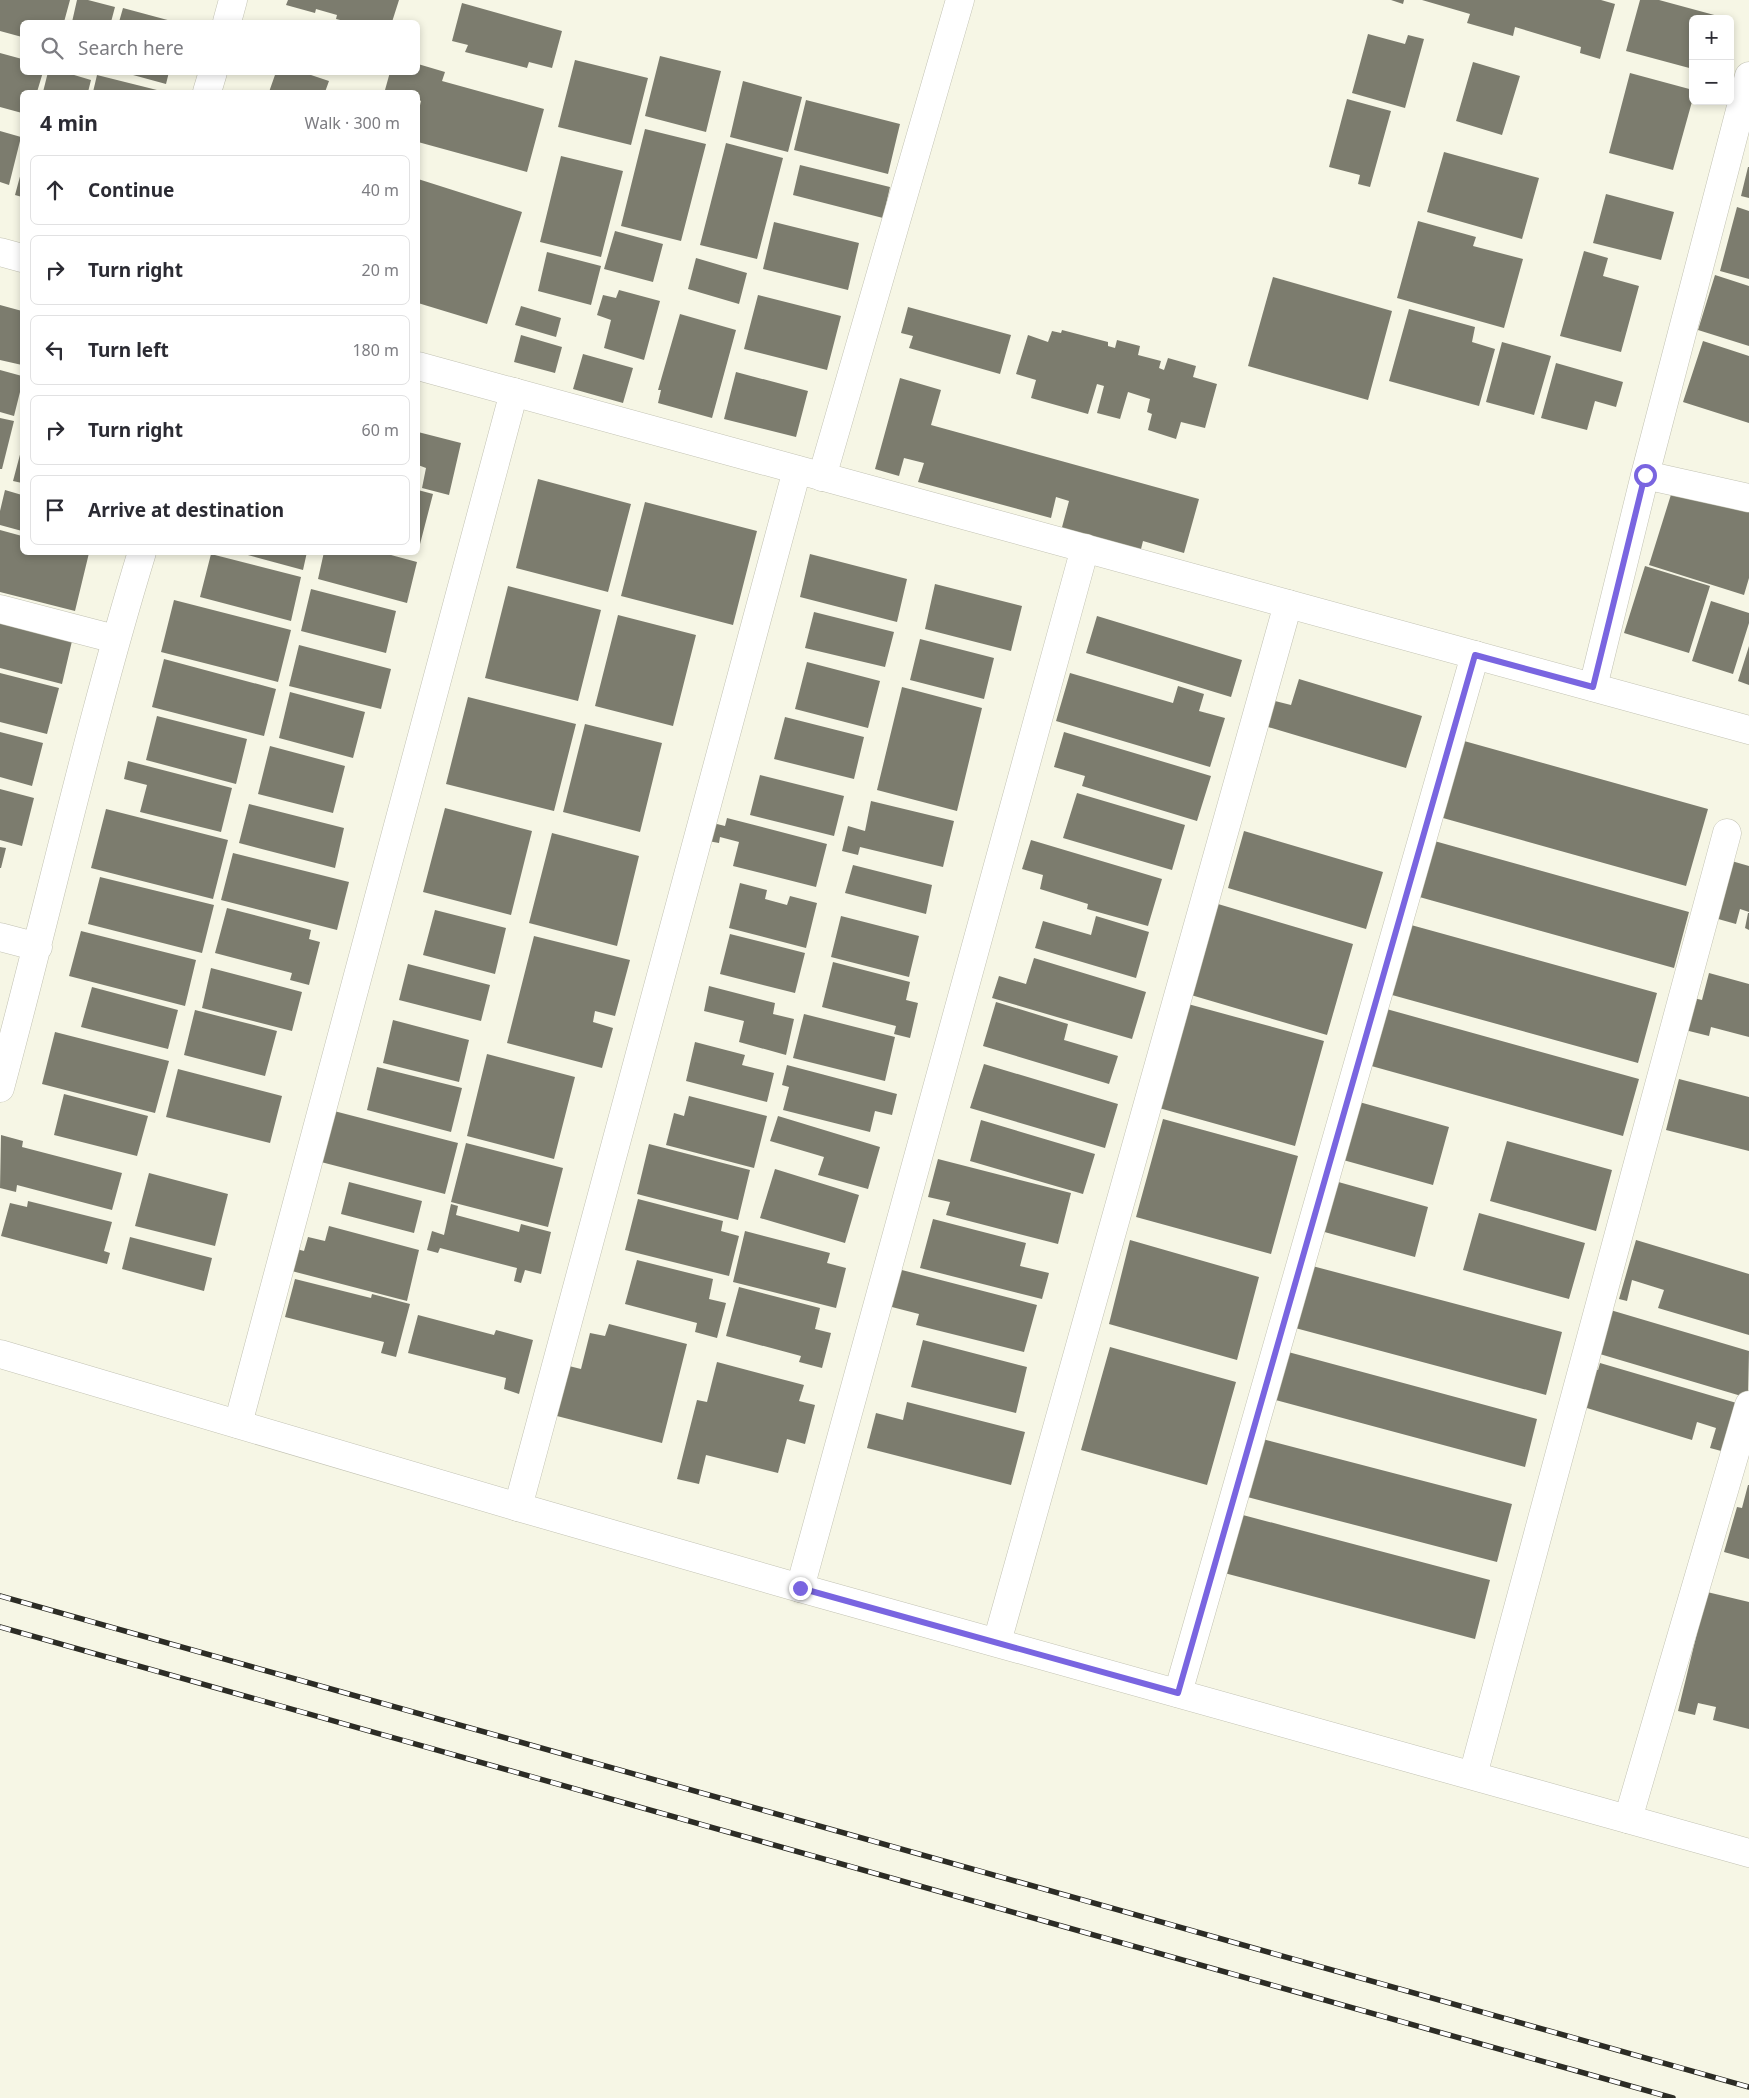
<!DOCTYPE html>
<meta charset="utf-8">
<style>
:root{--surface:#fff;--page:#f2f2f3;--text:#2b2b33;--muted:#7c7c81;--line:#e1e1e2}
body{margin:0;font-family:"Noto Sans",sans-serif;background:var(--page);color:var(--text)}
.controls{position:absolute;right:15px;top:15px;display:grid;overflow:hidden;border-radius:8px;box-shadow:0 2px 8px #0003}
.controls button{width:45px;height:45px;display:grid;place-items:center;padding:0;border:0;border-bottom:1px solid var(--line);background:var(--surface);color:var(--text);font:25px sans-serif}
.stop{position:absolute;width:15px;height:15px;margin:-11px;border:4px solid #7965e0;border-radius:50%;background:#fff}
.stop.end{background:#7965e0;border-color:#fff;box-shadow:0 1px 5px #0008}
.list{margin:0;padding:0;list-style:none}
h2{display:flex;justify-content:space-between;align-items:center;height:65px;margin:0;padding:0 20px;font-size:21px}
h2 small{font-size:16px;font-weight:400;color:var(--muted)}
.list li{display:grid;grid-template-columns:32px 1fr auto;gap:15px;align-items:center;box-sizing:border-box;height:70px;margin:0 10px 10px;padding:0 10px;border:1px solid var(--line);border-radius:8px}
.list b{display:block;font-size:19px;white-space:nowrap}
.list em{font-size:16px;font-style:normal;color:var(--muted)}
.icon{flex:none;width:28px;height:28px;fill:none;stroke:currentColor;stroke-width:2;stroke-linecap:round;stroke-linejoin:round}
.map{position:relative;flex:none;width:1749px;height:2098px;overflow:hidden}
.search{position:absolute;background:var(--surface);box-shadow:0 2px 8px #0003;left:20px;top:20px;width:400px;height:55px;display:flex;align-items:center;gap:12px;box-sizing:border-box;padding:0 18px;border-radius:8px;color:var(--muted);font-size:19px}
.panel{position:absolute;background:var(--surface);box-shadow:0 2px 8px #0003;left:20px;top:90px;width:400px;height:465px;border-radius:8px}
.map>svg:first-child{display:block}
.building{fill:#7c7c6e}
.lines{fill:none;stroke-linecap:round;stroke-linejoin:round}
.minor-casing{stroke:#c2c2b3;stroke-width:29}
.tertiary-casing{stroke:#c2c2b3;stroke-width:29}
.secondary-casing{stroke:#c2c2b3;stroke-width:29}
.minor{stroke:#fff;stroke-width:28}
.tertiary{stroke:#fff;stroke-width:28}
.secondary{stroke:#fff;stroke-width:28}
.rail-casing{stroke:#2c2c25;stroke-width:5.5}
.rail{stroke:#fff;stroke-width:4;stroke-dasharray:11;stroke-linecap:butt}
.route{stroke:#7965e0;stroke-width:6}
</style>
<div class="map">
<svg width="1749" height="2098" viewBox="0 0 1749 2098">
<rect width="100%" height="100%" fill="#f6f6e5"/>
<path class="building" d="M0,0H70L64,22H22V37L0,31Z
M77,0H88L115,7L111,22H72Z
M288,0H399L392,22H348L336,19L337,15L316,9L315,13L286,5Z
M1391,0H1404L1403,4Z
M1422,0H1601L1615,4L1600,59L1580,53L1581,47L1515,27L1513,36L1467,23L1470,14Z
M1640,0H1659L1718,16L1717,19H1693V69L1626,51Z
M462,3L562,31L552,68L529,62L527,68L465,52L468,45L452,41Z
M123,8L175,22H119Z
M1368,34L1405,44L1408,35L1424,39L1405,108L1352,93Z
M0,53L22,59V72H43L37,92H22V113L0,107Z
M660,56L721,71L706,132L645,116Z
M575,60L648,78L631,145L558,127Z
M1473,62L1520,76L1502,135L1456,121Z
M418,64L445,72L442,81L544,109L527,172L418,142V114L421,101L418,99V92H394L385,90L390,72H418Z
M48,72H64L91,80L88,92H43Z
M122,72H169L166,84Z
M276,72H302L329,81L325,92H269Z
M1630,73L1693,90V98L1673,170L1609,153Z
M97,75L157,90L156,92H93Z
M743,81L802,97L788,152L730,137Z
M1347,99L1391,111L1370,187L1358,184L1360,175L1329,167Z
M806,100L900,124L888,174L794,150Z
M645,129L706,144L681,241L621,226Z
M0,131L21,137L9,185L0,182Z
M726,143L783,158L757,259L700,245Z
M1444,152L1539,178L1522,239L1427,212Z
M561,156L623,171L601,257L540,242Z
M800,165L890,187L883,218L793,195Z
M1748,167H1749V198L1741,196Z
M22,169V197L15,195Z
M418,179L522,212L487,324L418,303Z
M1606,194L1674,212L1661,260L1593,243Z
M1737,207L1749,211V279L1720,271Z
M1418,221L1476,237L1473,246L1523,259L1504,328L1397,298Z
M774,222L859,243L848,290L763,269Z
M615,231L663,244L653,282L604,269Z
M1584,251L1608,258L1603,276L1639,286L1621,352L1560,336Z
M547,252L601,266L591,305L538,291Z
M696,258L747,273L739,304L688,289Z
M1715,275L1749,286V346L1698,330Z
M1273,277L1392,311L1368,400L1248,366Z
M619,290L660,301L644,360L604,348L611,320L597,315L603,295L616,298Z
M758,295L841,316L827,370L744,349Z
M0,305L22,311V365L0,360Z
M521,306L561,318L556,337L515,325Z
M908,307L1011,335L1000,374L909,348L913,336L901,333Z
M1409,309L1475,327L1472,342L1495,349L1479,406L1389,381Z
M680,314L736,330L712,418L658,403L661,390H658Z
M1062,330L1108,342V346L1115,348L1117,340L1140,346L1138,355L1161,361L1159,368L1164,370L1168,358L1196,366L1193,377L1217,384L1205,428L1181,422L1176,439L1148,430L1152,414L1147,412L1150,399L1128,392L1120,419L1097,413L1104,386L1097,384L1088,414L1031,398L1036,380L1016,374L1028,335L1048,342L1052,331L1061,333Z
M521,335L562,347L555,373L514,362Z
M1703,341L1749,356V423L1683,402Z
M1502,342L1551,356L1534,415L1486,402Z
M583,354L633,368L623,403L573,389Z
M1556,363L1623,382L1616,407L1595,401L1587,430L1541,418Z
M0,370L22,376V384L14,416L0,412Z
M736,372L808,391L796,437L724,419Z
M900,378L941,390L931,425L1199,499L1184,553L1143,541L1140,553L1061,531L1069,501L1056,497L1051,518L918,482L924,463L904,458L899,476L875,469Z
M0,418L14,421L2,469H0Z
M418,432L461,443L449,495L422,488L426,468L418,465Z
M22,447V483L13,481Z
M538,479L631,504L608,592L516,568Z
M1674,485L1749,509V578L1744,595L1649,565Z
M5,490L22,495V531L0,525V511Z
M418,490L433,494L419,548L418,547Z
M645,502L757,531L733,625L621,596Z
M0,530L22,536V552L89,553L75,611L0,592Z
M237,552H307L303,570Z
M324,552H380L417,562L407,603L318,579Z
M211,554L301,577L291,621L200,597Z
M810,554L907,579L897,622L800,597Z
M1645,566L1710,586L1689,653L1624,633Z
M935,584L1022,606L1011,651L925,629Z
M508,586L601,610L578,701L485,678Z
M311,589L396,611L386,653L301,631Z
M174,600L291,630L278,682L161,652Z
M1711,601L1749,613V623L1733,674L1692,661Z
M814,612L894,632L885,667L805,648Z
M618,615L696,635L673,726L595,706Z
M1097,616L1242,660L1231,697L1086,653Z
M0,622L72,641L62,684L0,668Z
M920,639L994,658L984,699L910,680Z
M299,645L391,669L381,709L289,686Z
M1749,646V685L1738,681Z
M164,659L276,689L264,736L152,707Z
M807,662L880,681L868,728L795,709Z
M0,673L59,688L47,734L0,722Z
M1070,673L1173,703L1178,686L1204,694L1199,711L1225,718L1210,767L1056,721Z
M1299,679L1422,716L1406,768L1268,727L1275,701L1291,705Z
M902,687L982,708L957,811L877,790Z
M290,692L365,712L353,758L279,738Z
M468,697L576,724L554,811L446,784Z
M157,716L247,739L236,784L146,760Z
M785,717L864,737L854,779L774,759Z
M585,724L662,743L640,832L563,812Z
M0,732L43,743L32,786L0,777Z
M1064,732L1211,776L1197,821L1082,786L1085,776L1054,767Z
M1439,734L1708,809L1686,886L1418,811Z
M270,746L345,766L333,813L258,794Z
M128,761L232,788L221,832L140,812L147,785L124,779Z
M760,775L844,796L834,836L750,815Z
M0,789L34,798L22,846L0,840Z
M1077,793L1185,825L1172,870L1063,838Z
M871,801L954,821L943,867L860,847L858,855L842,851L848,826L865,831Z
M249,804L344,828L335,868L239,843Z
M445,808L532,831L511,915L423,892Z
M106,809L228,840L213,899L91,868Z
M727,818L827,844L816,887L733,866L739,842L720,837L719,843L708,841L713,823L725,826Z
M1244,831L1383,872L1366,929L1228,888Z
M552,833L639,856L617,946L529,923Z
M1420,837L1689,912L1674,968L1405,893Z
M1031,840L1162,879L1148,926L1087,909L1088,904L1040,889L1043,875L1022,869Z
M0,847L6,848L1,868H0Z
M233,853L349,882L337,930L221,900Z
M1728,860L1749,866V912L1740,909L1736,924L1711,917Z
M853,865L932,885L926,914L845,893Z
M100,877L214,905L202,953L88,924Z
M740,883L767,890L765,899L787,905L790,896L817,903L806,948L729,928Z
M1218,904L1353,944L1327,1035L1191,995Z
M227,908L311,930L309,939L320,942L309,985L290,980L292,973L215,953Z
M435,910L506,928L495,974L423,955Z
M1748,913H1749V930L1745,928Z
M841,916L919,936L909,977L831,957Z
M1096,916L1149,932L1136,978L1035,948L1043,921L1091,935Z
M1393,920L1657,993L1638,1063L1374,990Z
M81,931L196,960L185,1006L69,976Z
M730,934L805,953L795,993L720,974Z
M534,936L630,960L615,1016L595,1011L593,1022L613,1028L602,1068L507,1043Z
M1034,958L1146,992L1132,1039L992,998L999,976L1026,984Z
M833,962L910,982L906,1000L918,1003L910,1038L894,1034L896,1026L822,1007Z
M408,964L490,985L481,1021L399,1000Z
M211,968L302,992L292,1031L202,1008Z
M1709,973L1749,984V1037L1711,1027L1709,1036L1681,1029L1689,997L1702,1000Z
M709,986L775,1003L773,1014L794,1019L786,1055L739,1042L744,1021L704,1011Z
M92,987L178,1010L168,1049L81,1027Z
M996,1002L1068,1024L1064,1040L1118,1056L1109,1084L983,1046Z
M1188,1004L1324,1041L1295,1146L1159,1108Z
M1372,1005L1639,1079L1623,1136L1357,1062Z
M195,1010L277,1031L265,1076L184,1055Z
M804,1014L895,1037L885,1081L793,1058Z
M393,1020L469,1040L459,1082L383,1063Z
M55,1032L169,1061L155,1113L42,1084Z
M695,1042L745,1055L742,1065L774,1073L767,1102L686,1081Z
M487,1054L575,1077L554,1159L467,1136Z
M984,1064L1118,1104L1105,1148L970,1108Z
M787,1065L897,1094L892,1115L875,1111L870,1132L783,1110L789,1087L782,1085Z
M377,1067L462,1088L451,1132L367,1110Z
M178,1069L282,1096L270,1143L166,1117Z
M1679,1079L1749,1097V1151L1666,1130Z
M64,1094L148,1116L137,1156L54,1135Z
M689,1096L767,1116L754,1168L666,1145L674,1113L684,1116Z
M1352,1100L1449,1127L1433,1185L1336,1158Z
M334,1111L458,1143L445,1194L321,1162Z
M778,1116L880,1147L868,1189L818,1175L824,1157L770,1141Z
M1163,1119L1298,1156L1271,1254L1136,1217Z
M981,1120L1095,1154L1083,1194L970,1161Z
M1,1135L23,1141L22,1147L122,1173L112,1210L17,1185L16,1192L0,1188Z
M1507,1141L1612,1170L1596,1231L1490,1201Z
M466,1143L563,1168L548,1227L451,1202Z
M649,1144L750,1170L738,1220L637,1194Z
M938,1159L1071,1193L1058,1244L946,1215L950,1202L928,1197Z
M775,1169L859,1195L845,1243L760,1218Z
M149,1173L228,1194L215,1246L135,1226Z
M1324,1178L1428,1207L1415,1257L1310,1228Z
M349,1182L422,1201L414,1233L341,1214Z
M638,1199L723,1221L721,1231L739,1236L729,1276L625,1250Z
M28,1201L112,1222L104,1251L110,1253L107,1264L1,1236L10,1203L27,1207Z
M451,1204L458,1206L456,1215L519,1232L521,1224L551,1232L541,1274L525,1270L521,1283L514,1281L517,1268L440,1248L438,1253L427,1250L432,1231L444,1235Z
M1479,1213L1585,1243L1569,1299L1463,1270Z
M933,1219L1026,1243L1020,1266L1049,1273L1042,1299L920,1268Z
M329,1226L419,1250L407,1301L284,1269L289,1247L304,1251L308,1237L325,1241Z
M745,1231L830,1253L827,1263L846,1268L836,1308L733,1282Z
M130,1237L212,1258L204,1291L122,1269Z
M1130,1240L1259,1277L1237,1360L1109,1324Z
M1636,1240L1749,1274V1335L1658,1308L1664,1290L1632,1280L1627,1301L1619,1299Z
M637,1260L713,1279L709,1299L726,1303L717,1338L695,1332L697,1323L625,1304Z
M1301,1263L1562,1332L1546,1395L1284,1325Z
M898,1269L1037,1305L1024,1352L916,1325L919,1314L888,1306Z
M295,1279L371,1298L372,1294L410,1304L396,1357L381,1353L384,1342L285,1317Z
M739,1287L820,1308L815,1329L831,1333L822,1368L799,1362L801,1356L726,1336Z
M1607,1309L1749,1351L1748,1398L1593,1352Z
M418,1315L494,1335L496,1330L533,1340L519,1394L504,1389L506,1378L408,1353Z
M609,1324L687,1344L662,1443L553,1415L565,1365L581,1369L590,1333L605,1336Z
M923,1340L1027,1367L1016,1413L911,1387Z
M1110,1347L1236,1382L1207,1485L1081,1450Z
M1277,1349L1537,1419L1525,1467L1264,1397Z
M717,1362L804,1385L799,1401L815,1405L805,1444L787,1439L778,1473L706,1455L699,1484L677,1479L697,1400L707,1402Z
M1600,1363L1740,1404L1725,1452L1710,1448L1716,1428L1697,1422L1692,1440L1577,1405L1588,1367L1598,1370Z
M907,1402L1025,1432L1011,1485L867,1448L876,1413L903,1420Z
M1247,1435L1512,1504L1497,1562L1232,1493Z
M1748,1485H1749V1559L1724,1552L1737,1507L1742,1508Z
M1224,1510L1490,1580L1475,1639L1209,1569Z
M1707,1592L1749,1602V1729L1713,1720L1716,1707L1698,1703L1695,1715L1678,1711Z"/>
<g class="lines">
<defs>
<path id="minor" d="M227,22L233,0
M207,92L213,72
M1645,475L1749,498
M822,477L960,0
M0,609L115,639
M1593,687L1645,475L1749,76
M0,937L38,947
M0,1088C48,910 88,729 142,552
M238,1424L514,392
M518,1507L797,470
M800,1588L1085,548
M997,1642L1288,604
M1178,1693L1475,655
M1473,1775L1727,833
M1628,1819L1749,1405"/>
<path id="tertiary" d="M0,252L22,258
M418,366L1749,730"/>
<path id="secondary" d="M0,1354L518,1507L800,1588L1749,1853"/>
</defs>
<use href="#minor" class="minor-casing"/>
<use href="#tertiary" class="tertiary-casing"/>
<use href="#secondary" class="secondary-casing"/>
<use href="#minor" class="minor"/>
<use href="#tertiary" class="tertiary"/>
<use href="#secondary" class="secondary"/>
<defs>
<path id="rail" d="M0,1596L1749,2087
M0,1627L1673,2098"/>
</defs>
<use href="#rail" class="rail-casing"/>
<use href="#rail" class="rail"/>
</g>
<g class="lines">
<path class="route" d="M800,1588L1178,1693L1475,655L1593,687L1645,475"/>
</g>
</svg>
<div class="controls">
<button>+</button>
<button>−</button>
</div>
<div class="stop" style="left:1645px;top:475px"></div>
<div class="stop end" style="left:800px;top:1588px"></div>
<div class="search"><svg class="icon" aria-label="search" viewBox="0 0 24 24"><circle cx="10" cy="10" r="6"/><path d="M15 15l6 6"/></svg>Search here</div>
<section class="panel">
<h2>4 min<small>Walk · 300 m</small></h2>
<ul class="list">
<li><svg class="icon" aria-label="ahead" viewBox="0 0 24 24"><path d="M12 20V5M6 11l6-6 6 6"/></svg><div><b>Continue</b></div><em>40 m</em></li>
<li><svg class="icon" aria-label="right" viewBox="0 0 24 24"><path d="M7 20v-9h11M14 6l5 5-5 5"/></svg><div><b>Turn right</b></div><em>20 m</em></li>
<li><svg class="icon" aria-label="left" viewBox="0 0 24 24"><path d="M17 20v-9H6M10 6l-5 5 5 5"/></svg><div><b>Turn left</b></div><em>180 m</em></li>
<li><svg class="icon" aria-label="right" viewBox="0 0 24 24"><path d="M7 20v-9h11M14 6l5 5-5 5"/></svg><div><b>Turn right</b></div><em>60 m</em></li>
<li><svg class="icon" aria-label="arrive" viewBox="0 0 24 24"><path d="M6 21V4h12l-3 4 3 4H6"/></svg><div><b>Arrive at destination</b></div></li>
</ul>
</section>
</div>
